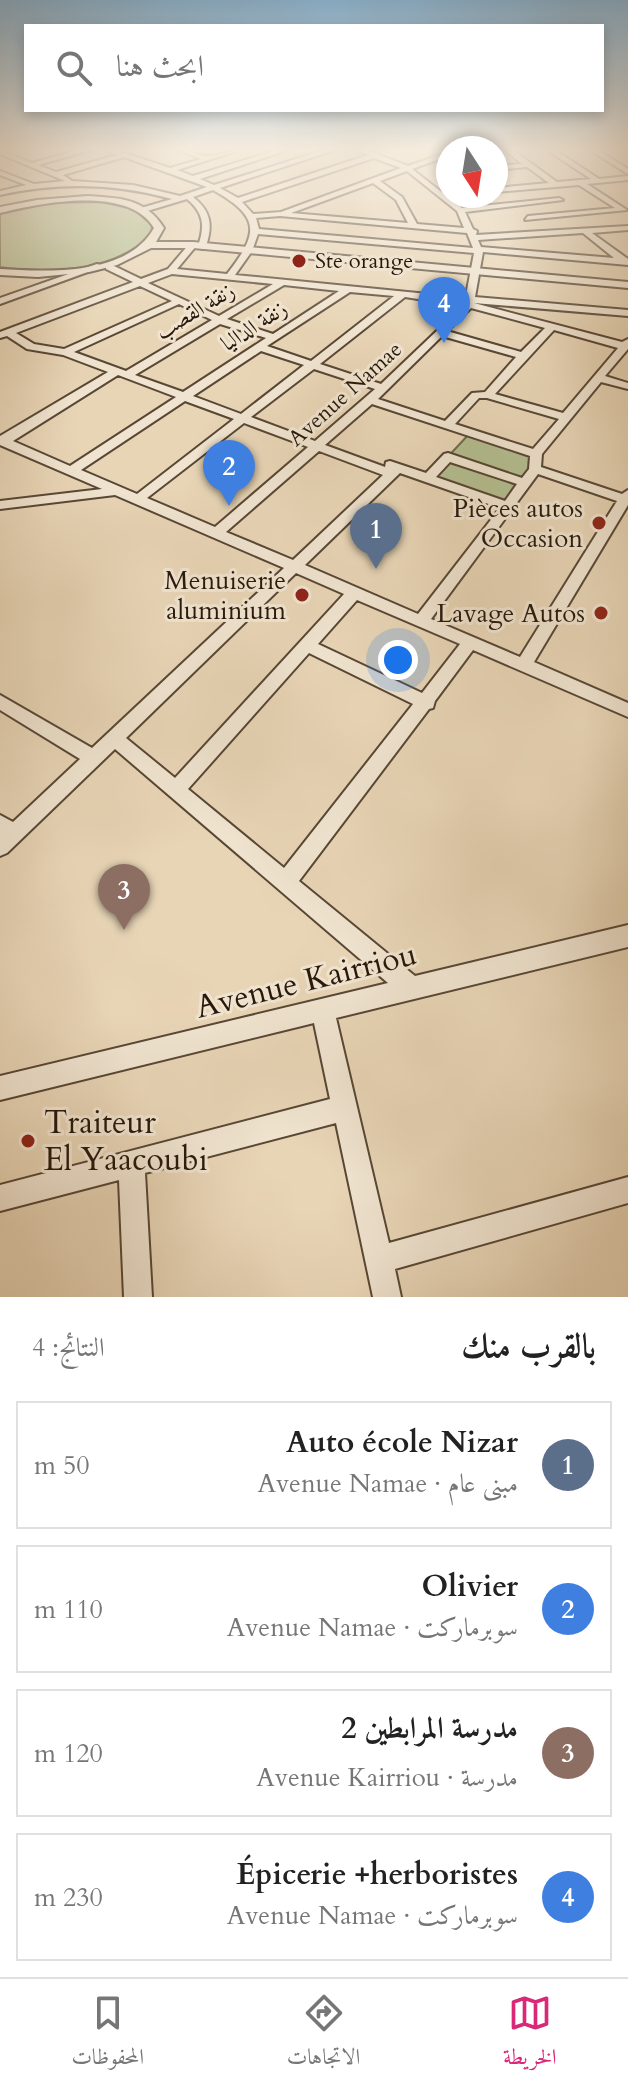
<!DOCTYPE html>
<html lang="ar">
<meta charset="utf-8">
<style>
:root{--surface:#fff;--page:#f6f6f6;--text:#222;--muted:#767676;--line:#e0e0e0;--accent:#db2777}
body{margin:0;font-family:Cardo,Amiri,serif;background:var(--page);color:var(--text);direction:rtl}
.compass{position:absolute;left:436px;top:136px;width:72px;height:72px;border-radius:50%;background:var(--surface);box-shadow:0 4px 12px #0003;rotate:168deg}
.you{position:absolute;left:398px;top:660px;width:28px;height:28px;margin:-20px;border:6px solid #fff;border-radius:50%;background:#1a73e8;box-shadow:0 0 0 12px #1a73e833}
.badge{display:grid;place-items:center;width:52px;height:52px;border-radius:50%;background:var(--accent);color:#fff;font-size:26px;font-weight:700}
.pin{position:absolute;translate:-50% -66px;filter:drop-shadow(0 2px 4px #0008)}
.pin::after{content:'';position:absolute;top:42px;width:28px;height:24px;background:inherit;clip-path:polygon(0 0,100% 0,50% 100%)}
.list{margin:0;padding:0;list-style:none}
h2{display:flex;justify-content:space-between;align-items:center;height:104px;margin:0;padding:0 32px;font-size:34px}
h2 small{font-size:26px;font-weight:400;color:var(--muted)}
.list li{display:grid;grid-template-columns:52px 1fr auto;gap:24px;align-items:center;box-sizing:border-box;height:128px;margin:0 16px 16px;padding:0 16px;border:2px solid var(--line);border-radius:0px}
.list b{display:block;font-size:30px;white-space:nowrap}
.list p{margin:0;font-size:26px;white-space:nowrap;color:var(--muted)}
.list em{font-size:26px;font-style:normal;color:var(--muted)}
.icon{flex:none;width:44px;height:44px;fill:none;stroke:currentColor;stroke-width:2;stroke-linecap:round;stroke-linejoin:round}
.map{position:relative;flex:none;width:628px;height:1297px;overflow:hidden;direction:ltr}
.search{position:absolute;background:var(--surface);box-shadow:0 4px 12px #0003;left:24px;right:24px;top:24px;height:88px;display:flex;align-items:center;gap:20px;box-sizing:border-box;padding:0 28px;border-radius:0px;color:var(--muted);font-size:30px}
.sheet{height:680px;background:var(--surface)}
nav{display:flex;justify-content:space-around;align-items:center;box-sizing:border-box;height:112px;border-top:2px solid var(--line);background:var(--surface);font-size:22px;color:var(--muted)}
nav a{display:grid;justify-items:center;gap:4px}
nav .on{color:var(--accent)}
.map>svg:first-child{display:block}
.green{fill:#b4be90;stroke:#6e6b4d;stroke-width:2}
.lines{fill:none;stroke-linecap:round;stroke-linejoin:round}
.minor-casing{stroke:#584735;stroke-width:4}
.tertiary-casing{stroke:#584735;stroke-width:4}
.minor{fill:#f0e4d0;fill-rule:evenodd}
.tertiary{fill:#f0e4d0;fill-rule:evenodd}
.poi-dot{fill:#8f2418;stroke:#f0e4d0;stroke-width:3}
.labels{text-anchor:middle;dominant-baseline:central;stroke-width:6;stroke-linejoin:round;paint-order:stroke}
.far-poi-label{font-size:22px;fill:#28180a;stroke:#f0e4d0;text-anchor:start}
.far-street-label{font-size:22px;fill:#28180a;stroke:#f0e4d0}
.poi-label{font-size:26px;fill:#28180a;stroke:#f0e4d0;text-anchor:end}
.near-street-label{font-size:32px;fill:#28180a;stroke:#f0e4d0}
.near-poi-label{font-size:32px;fill:#28180a;stroke:#f0e4d0;text-anchor:start}
</style>
<div class="map">
<svg width="628" height="1297" viewBox="0 0 628 1297">
<rect width="100%" height="100%" fill="#e8d5b6"/>
<filter id="stains"><feTurbulence type="fractalNoise" baseFrequency=".0025" numOctaves="4"/><feColorMatrix values="0 0 0 0 .2 0 0 0 0 .09 0 0 0 0 .02 0 0 0 .5 -.17"/></filter>
<radialGradient id="worn" r=".72"><stop offset=".6" stop-color="#630" stop-opacity="0"/><stop offset="1" stop-color="#630" stop-opacity=".3"/></radialGradient>
<path class="green" d="M101,202L133,209L152,225L151,235C114,272 49,274 0,267V214L51,203Z
M470,433L536,454L535,469L508,506L428,478Z"/>
<g class="lines">
<defs>
<path id="minor" d="M0,150L32,163L79,150H91L38,165L56,172L117,155L104,150H115L170,168L201,159L180,150C190,150 197,155 207,156C217,157 229,150 240,150L177,170L193,176L277,150H288L200,179L214,185L324,150H335L220,188L238,198L368,155L357,150H367L408,166L448,152V156L412,169L462,208L559,198L563,200L465,212L473,229L477,231L476,235L628,226V230L592,233L628,259V265L483,252L475,297L628,310V316L474,303L622,342L628,339V349L605,376L628,383V389L601,382L542,454L541,467L622,494L628,490V505L534,662L628,703V717L473,650L435,701L433,708L429,709L299,881L415,976L628,925V947L336,1018L389,1243L628,1177V1203L395,1269L401,1297H373L336,1123L145,1173L152,1297H124L119,1180L0,1211V1185L330,1099L314,1023L0,1100V1076L388,983L115,749L7,853L0,856V815L13,822L80,759L0,710V695L92,748L284,568L115,495L0,509V501L102,489L0,445V436L108,372L63,355L27,349L7,336L0,338V332L133,282L106,269V265H112L141,279L168,269L190,243L197,245L177,269L227,274C259,233 261,217 213,190L193,197C211,211 213,225 206,246L202,249L198,246C205,226 204,213 187,199L144,212L141,208L172,199C114,183 59,182 0,195V191L26,185L0,175V171L34,184L65,181L0,154ZM124,157L207,187L180,196L133,185L72,181L63,175ZM374,158L401,168L281,212L253,214L242,202ZM407,171L457,211L464,228L417,224L402,197L380,181ZM373,183L396,200L408,223L291,213ZM280,216L467,233L473,248L259,229L256,218ZM583,233L614,258L481,247L478,240ZM258,234L474,253L465,301L448,296L235,275L252,251ZM172,274L273,284L219,316L148,283ZM284,285L339,291L273,334L227,319ZM140,286L172,301L64,349L34,344L16,333ZM350,292L394,296L311,361L267,346ZM405,297L463,306L381,384L320,364ZM179,304L212,320L126,371L74,352ZM471,308L545,328L521,352L447,331ZM220,324L266,338L183,392L135,375ZM554,330L618,348L563,413L495,394ZM442,336L516,357L485,392L472,393L445,421L378,399ZM261,351L304,365L241,414L193,396ZM314,369L375,389L315,441L251,417ZM118,375L176,397L70,466L13,441ZM479,398H487L559,419L533,449L455,424ZM185,401L234,419L137,494L81,470ZM372,404L530,456L529,469L522,478L448,453L444,454L426,473L390,461L386,462L385,467L325,445ZM244,423L308,447L215,527L147,498ZM319,451L383,475L293,560L226,532ZM450,462L517,484L505,501L436,477ZM400,473L500,508L418,614L305,565ZM538,474L617,501L520,657L431,619ZM296,573L344,594L175,778L126,738ZM357,600L460,644L422,693L318,644ZM309,653L413,704L284,868L188,789Z
M505,150H513L557,182L591,179L547,150H555L599,179L628,176V180L587,184L627,210L525,220L528,216L615,208L579,185L496,192V188L549,183L527,167L496,170V166L522,164Z
M590,150H598L628,169V174Z
M97,264L104,266L0,304V298Z"/>
<path id="tertiary" d="M87,196C120,198 145,198 164,228L156,242H193L628,282V288L193,248H151L117,265L89,272L38,277L0,275V269C48,272 127,276 154,228C128,185 41,203 0,213V207L37,200Z"/>
</defs>
<use href="#minor" class="minor-casing"/>
<use href="#tertiary" class="tertiary-casing"/>
<use href="#minor" class="minor"/>
<use href="#tertiary" class="tertiary"/>
</g>
<linearGradient id="sky" x2="0" y2="1"><stop stop-color="#89b5d5"/><stop offset="0.45" stop-color="#f5ecde"/><stop offset="1" stop-color="#f5ecde" stop-opacity="0"/></linearGradient>
<rect width="628" height="332" fill="url(#sky)"/>
<g class="poi-dot">
<circle cx="299" cy="261" r="8"/>
<circle cx="599" cy="523" r="8"/>
<circle cx="302" cy="595" r="8"/>
<circle cx="601" cy="613" r="8"/>
<circle cx="28" cy="1141" r="8"/>
</g>
<g class="labels">
<g class="far-poi-label">
<text x="315" y="261">Ste orange</text>
</g>
<g class="far-street-label">
<text transform="translate(195 311) rotate(-31)">زنقة القصب</text>
<text transform="translate(254 326) rotate(-33)">زنقة الداليا</text>
<text transform="translate(345 394) rotate(-42)">Avenue Namae</text>
</g>
<g class="poi-label">
<text x="583" y="508">Pièces autos<tspan x="583" dy="30">Occasion</tspan></text>
<text x="286" y="580">Menuiserie<tspan x="286" dy="30">aluminium</tspan></text>
<text x="585" y="613">Lavage Autos</text>
</g>
<g class="near-street-label">
<text transform="translate(306 981) rotate(-14)">Avenue Kairriou</text>
</g>
<g class="near-poi-label">
<text x="44" y="1123">Traiteur<tspan x="44" dy="37">El Yaacoubi</tspan></text>
</g>
</g>
<rect width="100%" height="100%" filter="url(#stains)"/>
<rect width="100%" height="100%" fill="url(#worn)"/>
</svg>
<svg class="compass" viewBox="-18 -18 36 36"><path d="M0-13l5 13h-10z" fill="#e53935"/><path d="M0 13l5-13h-10z" fill="#767676"/></svg>
<div class="you"></div>
<div class="pin badge" style="left:376px;top:569px;background:#5c6f8a">1</div>
<div class="pin badge" style="left:229px;top:506px;background:#3f7fe0">2</div>
<div class="pin badge" style="left:124px;top:930px;background:#8d6e63">3</div>
<div class="pin badge" style="left:444px;top:343px;background:#3f7fe0">4</div>
<div class="search"><svg class="icon" aria-label="search" viewBox="0 0 24 24"><circle cx="10" cy="10" r="6"/><path d="M15 15l6 6"/></svg>ابحث هنا</div>
</div>
<section class="sheet">
<h2>بالقرب منك<small>النتائج: 4</small></h2>
<ul class="list">
<li><span class="badge" style="background:#5c6f8a">1</span><div><b>Auto école Nizar</b><p>مبنى عام · Avenue Namae</p></div><em>50 m</em></li>
<li><span class="badge" style="background:#3f7fe0">2</span><div><b>Olivier</b><p>سوبرماركت · Avenue Namae</p></div><em>110 m</em></li>
<li><span class="badge" style="background:#8d6e63">3</span><div><b>مدرسة المرابطين 2</b><p>مدرسة · Avenue Kairriou</p></div><em>120 m</em></li>
<li><span class="badge" style="background:#3f7fe0">4</span><div><b>Épicerie +herboristes</b><p>سوبرماركت · Avenue Namae</p></div><em>230 m</em></li>
</ul>
</section>
<nav>
<a class="on"><svg class="icon" aria-label="map" viewBox="0 0 24 24"><path d="M3 6l6-2 6 2 6-2v14l-6 2-6-2-6 2zM9 4v14M15 6v14"/></svg>الخريطة</a>
<a><svg class="icon" aria-label="directions" viewBox="0 0 24 24"><path d="M12 3l9 9-9 9-9-9zM9 14v-3h6M13 9l2 2-2 2"/></svg>الاتجاهات</a>
<a><svg class="icon" aria-label="saved" viewBox="0 0 24 24"><path d="M7 4h10v16l-5-4-5 4z"/></svg>المحفوظات</a>
</nav>
